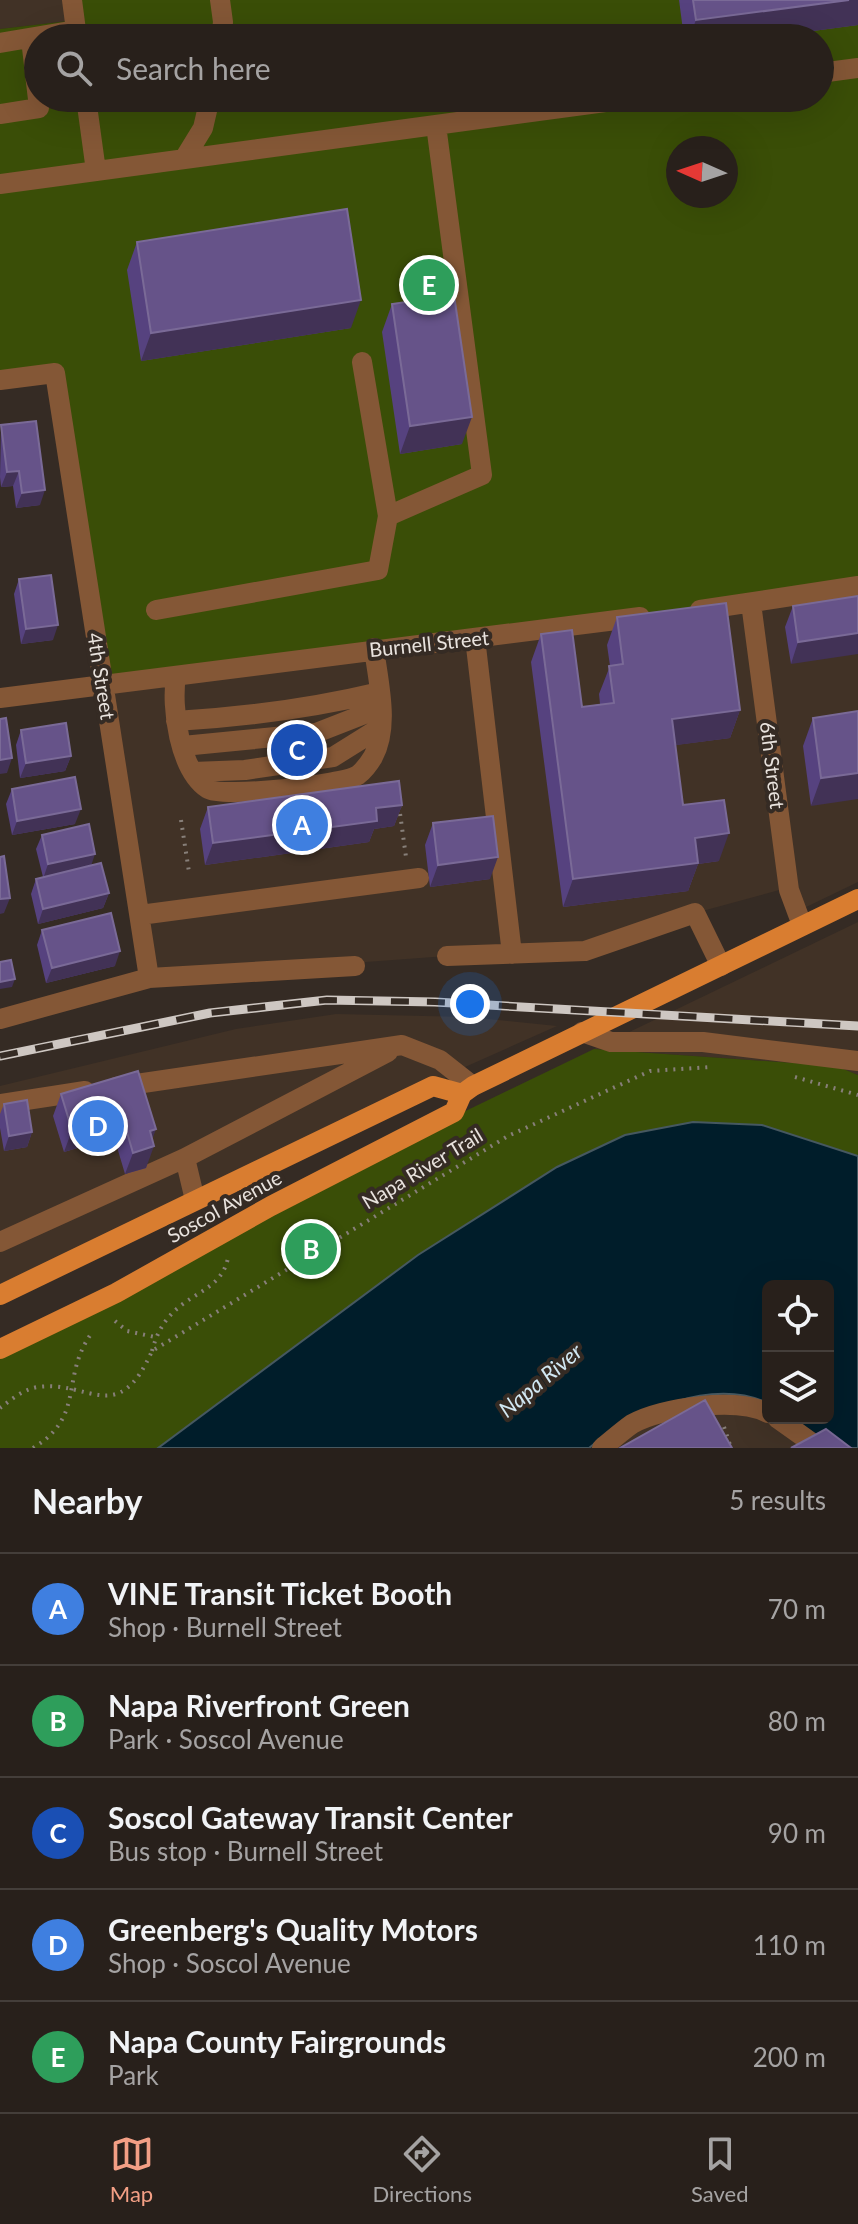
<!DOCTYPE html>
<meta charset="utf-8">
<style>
:root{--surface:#28201b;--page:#302824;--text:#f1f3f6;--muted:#a5a3a3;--line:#443e3a;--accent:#f39f85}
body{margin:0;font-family:Lato,sans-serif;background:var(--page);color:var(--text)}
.controls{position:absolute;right:24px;bottom:24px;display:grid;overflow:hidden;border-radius:12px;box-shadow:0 8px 32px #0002}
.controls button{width:72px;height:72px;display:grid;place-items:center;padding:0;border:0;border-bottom:2px solid var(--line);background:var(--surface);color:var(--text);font:40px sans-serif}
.compass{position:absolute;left:666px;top:136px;width:72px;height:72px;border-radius:50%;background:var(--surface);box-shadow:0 8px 32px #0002;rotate:273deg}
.you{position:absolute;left:470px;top:1004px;width:28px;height:28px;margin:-20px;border:6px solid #fff;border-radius:50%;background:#1a73e8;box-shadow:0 0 0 12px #1a73e833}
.badge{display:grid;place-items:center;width:52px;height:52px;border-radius:50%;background:var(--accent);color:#fff;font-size:26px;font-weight:700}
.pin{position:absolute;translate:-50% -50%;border:4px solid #fff;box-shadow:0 2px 8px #0006}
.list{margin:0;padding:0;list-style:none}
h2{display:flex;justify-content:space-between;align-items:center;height:104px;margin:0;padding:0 32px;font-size:34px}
h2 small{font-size:26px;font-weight:400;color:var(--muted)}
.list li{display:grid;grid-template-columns:52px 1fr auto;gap:24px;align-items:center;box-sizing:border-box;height:112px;padding:0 32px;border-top:2px solid var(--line)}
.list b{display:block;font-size:30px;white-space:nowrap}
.list p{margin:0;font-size:26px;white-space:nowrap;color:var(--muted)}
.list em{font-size:26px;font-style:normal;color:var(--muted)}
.icon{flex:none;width:44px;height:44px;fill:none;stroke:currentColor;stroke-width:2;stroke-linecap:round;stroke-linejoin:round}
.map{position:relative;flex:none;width:858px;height:1448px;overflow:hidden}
.search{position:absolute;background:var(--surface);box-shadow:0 8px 32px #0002;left:24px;right:24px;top:24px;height:88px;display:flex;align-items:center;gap:20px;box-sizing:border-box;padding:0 28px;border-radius:44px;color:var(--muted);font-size:30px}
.sheet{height:664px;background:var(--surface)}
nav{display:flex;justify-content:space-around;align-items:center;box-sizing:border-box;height:112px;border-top:2px solid var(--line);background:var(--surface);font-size:22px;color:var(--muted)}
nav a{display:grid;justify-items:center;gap:4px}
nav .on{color:var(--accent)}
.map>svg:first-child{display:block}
.built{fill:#413226}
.green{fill:#3a4e07;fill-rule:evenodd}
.water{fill:#001d2a;stroke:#465860;stroke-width:2}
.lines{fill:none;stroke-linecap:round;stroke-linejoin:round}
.path{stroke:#877f79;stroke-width:4;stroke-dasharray:2 6;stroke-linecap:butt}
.minor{stroke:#845736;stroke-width:20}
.major{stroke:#d97d30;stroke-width:20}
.rail-casing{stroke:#cec7c2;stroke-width:9}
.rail{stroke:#352b24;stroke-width:6;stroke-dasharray:18;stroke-linecap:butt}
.wall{fill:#56427f}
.shaded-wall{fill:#423256}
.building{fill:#665389;stroke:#7a6a97;stroke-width:2}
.labels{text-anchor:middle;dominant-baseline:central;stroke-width:8;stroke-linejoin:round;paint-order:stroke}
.street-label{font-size:20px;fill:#e9e3de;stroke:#352b24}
.water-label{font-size:22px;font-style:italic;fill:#d2e8f3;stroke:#352b24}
</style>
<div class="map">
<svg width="858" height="1448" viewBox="0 0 858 1448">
<rect width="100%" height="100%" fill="#352b24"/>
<path class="built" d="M0,0H65L68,21L0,29Z
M858,586V882L802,909L794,886L695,913L585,951L447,956L149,978L103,683Z
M858,922V1075L836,1066L594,1049Z
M336,1014L469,1017L557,1026L465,1067L433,1086L0,1295V1086L236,1029Z
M742,1405L819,1448H602L634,1423Z"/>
<path class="green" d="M65,0H858V586L103,683L55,373L0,380V29L68,21ZM38,38H820V98H38ZM678,148H726V196H678Z
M594,1049L836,1066L858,1075V1156L762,1125L625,1135L557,1168L418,1255L158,1448H0V1349L449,1119Z"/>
<path class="water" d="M693,1122L762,1125L858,1156V1448H831L793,1418H828V1286H768V1403C712,1377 633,1411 589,1448H158L418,1255L557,1167L625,1135Z"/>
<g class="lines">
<path class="path" d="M399,806L406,857
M181,820L189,872
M795,1077L858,1095
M115,1321L127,1331L155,1337
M152,1351C168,1289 219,1301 228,1258
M0,1408C11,1400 23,1389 38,1387C89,1380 118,1428 152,1351L508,1136L650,1071L711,1067
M724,1427L731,1448
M33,1448C86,1416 60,1378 91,1334"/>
<path class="minor" d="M72,0L77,38
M220,0L223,22L221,38
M0,43L76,30
M820,73L858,68
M86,98L96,171
M0,114L39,108L31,39
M184,159L203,128L210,98
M0,184L635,98
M362,362L388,516
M0,380L55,373L149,978
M751,603L789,890L802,925
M156,610L378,570L388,516L482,475L436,125
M700,610L858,586
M475,638L512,954
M176,676C171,707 179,770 208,789C222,798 344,785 358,775C363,771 370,762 373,757C390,726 378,682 374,648
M0,698L640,617
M176,721C245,717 313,708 380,692
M183,746L316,733L380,708
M193,772L245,770L333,757L381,727
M140,915L419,878
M447,956L585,951L695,913L721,966
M0,1019L149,978L355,966
M582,1032L611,1042H703L858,1061
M116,1087L402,1045L440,1060L473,1086
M0,1104L85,1091
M185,1158L195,1200
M0,1242L185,1158L388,1052
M777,1418L819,1448
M602,1448C612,1440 622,1431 632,1424C662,1407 737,1397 768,1413"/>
<path class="major" d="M0,1295L433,1086L462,1094
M0,1349L116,1293L271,1206L454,1112L462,1094L473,1086L858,899"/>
<defs>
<path id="rail" d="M0,1056L210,1013L327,1000L435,1002L858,1026"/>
</defs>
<use href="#rail" class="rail-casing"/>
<use href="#rail" class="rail"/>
</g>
<path class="wall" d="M679,0H858V25L761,38H684Z
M137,242L351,328L141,361L127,270Z
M392,304L462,444L400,454L382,332Z
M1,425L40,505L16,508L13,486L1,487L0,477Z
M19,579L53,640L21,644L14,594Z
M858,596L791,664L785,627L793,606Z
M617,617L740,710L730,738L675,745L683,805L719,861L698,864L688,891L563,907L531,662L541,634L582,707L600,704L599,694L610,666L607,645Z
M858,711L811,806L803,746L813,718Z
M21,730L71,756L65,771L20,778L16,745Z
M12,789L75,824L12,835L6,804Z
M402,805L394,826L374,829L369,842L205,865L200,829L208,807Z
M433,823L490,879L430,887L425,845Z
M42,835L91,866L109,893L103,908L38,924L31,894L36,879L43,877L36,849Z
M42,930L115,966L46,983L37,945Z
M138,1071L152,1139L146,1168L125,1174L114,1137L64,1152L53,1116L61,1094Z
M4,1104L32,1132L27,1147L4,1151L0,1128V1114Z"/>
<path class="shaded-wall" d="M849,0H858V25L761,38H689L696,20Z
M361,300L351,328L141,361L151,333Z
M472,417L462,444L400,454L410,426Z
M19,471L13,486L1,487L7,472Z
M45,490L40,505L16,508L22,493Z
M58,625L53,640L21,644L26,629Z
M858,633V654L791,664L798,642Z
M740,710L730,738L662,747L672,719Z
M71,756L65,771L20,778L26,763Z
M12,758L7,773L0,774V760Z
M858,773V799L811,806L821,778Z
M402,805L394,826L374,829L369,842L205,865L213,843L376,808Z
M81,809L75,824L12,835L17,821Z
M729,833L719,861L698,864L688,891L563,907L573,879L695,838Z
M95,854L90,869L43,879L48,864Z
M498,857L490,879L430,887L438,865Z
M109,893L103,908L38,924L43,909Z
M10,898L4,913L0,914V899Z
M120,951L115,966L46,983L52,968Z
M15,979L12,987L0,989V982Z
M122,1115L114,1137L64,1152L72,1130Z
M156,1129L149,1148L154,1146L146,1168L125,1174L133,1153L150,1131Z
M32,1132L27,1147L4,1151L9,1136Z"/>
<path class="building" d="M693,0H849L696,20Z
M347,209L361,300L151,333L137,242Z
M454,295L472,417L410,426L392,304Z
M36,421L45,490L22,493L19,471L7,472L1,425Z
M51,575L58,625L26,629L19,579Z
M858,596V633L798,642L793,606Z
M726,603L740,710L672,719L683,805L724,800L729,833L695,838L698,863L573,879L541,634L572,630L582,707L614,703L609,666L623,664L617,617Z
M858,711V773L821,778L813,718Z
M6,718L12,758L0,760V719Z
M66,723L71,756L26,763L21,730Z
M75,777L81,809L17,821L12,789Z
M399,781L402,805L376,808L377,821L213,843L208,807Z
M493,816L498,857L438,865L433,823Z
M89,824L95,854L48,864L42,835Z
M4,856L10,898L0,899V857Z
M101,863L109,893L43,909L36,879Z
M111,913L120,951L52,968L42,930Z
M11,960L15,979L0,982V962Z
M138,1071L156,1129L150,1131L154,1146L133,1153L122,1115L72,1130L61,1094Z
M27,1100L32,1132L9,1136L4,1104Z
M705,1400L732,1448H620Z
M826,1429L851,1448H791Z"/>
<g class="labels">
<g class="street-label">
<text transform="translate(429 643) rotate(-6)">Burnell Street</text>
<text transform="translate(102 676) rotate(81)">4th Street</text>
<text transform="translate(773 765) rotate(83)">6th Street</text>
<text transform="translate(422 1168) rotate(-31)">Napa River Trail</text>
<text transform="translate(224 1206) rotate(-29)">Soscol Avenue</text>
</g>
<g class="water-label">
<text transform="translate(540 1380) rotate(-40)">Napa River</text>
</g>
</g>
</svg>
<div class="controls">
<button><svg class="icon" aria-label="locate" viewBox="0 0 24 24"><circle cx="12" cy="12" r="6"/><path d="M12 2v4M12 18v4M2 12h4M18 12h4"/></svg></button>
<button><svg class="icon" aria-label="layers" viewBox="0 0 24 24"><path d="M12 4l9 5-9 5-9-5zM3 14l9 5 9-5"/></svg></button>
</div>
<svg class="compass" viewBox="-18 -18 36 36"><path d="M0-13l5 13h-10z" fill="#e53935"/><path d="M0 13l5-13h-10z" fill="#a5a3a3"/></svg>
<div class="you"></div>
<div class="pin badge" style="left:302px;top:825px;background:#3f7fe0">A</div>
<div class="pin badge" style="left:311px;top:1249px;background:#2e9e5b">B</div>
<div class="pin badge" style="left:297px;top:750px;background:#1a4fb4">C</div>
<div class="pin badge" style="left:98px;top:1126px;background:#3f7fe0">D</div>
<div class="pin badge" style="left:429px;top:285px;background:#2e9e5b">E</div>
<div class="search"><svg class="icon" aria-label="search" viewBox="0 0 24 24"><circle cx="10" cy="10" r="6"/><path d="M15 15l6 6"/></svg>Search here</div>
</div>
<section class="sheet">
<h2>Nearby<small>5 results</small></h2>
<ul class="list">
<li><span class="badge" style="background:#3f7fe0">A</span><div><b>VINE Transit Ticket Booth</b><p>Shop · Burnell Street</p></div><em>70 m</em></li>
<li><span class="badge" style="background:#2e9e5b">B</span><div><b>Napa Riverfront Green</b><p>Park · Soscol Avenue</p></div><em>80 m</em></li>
<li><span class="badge" style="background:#1a4fb4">C</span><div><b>Soscol Gateway Transit Center</b><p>Bus stop · Burnell Street</p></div><em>90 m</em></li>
<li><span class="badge" style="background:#3f7fe0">D</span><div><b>Greenberg's Quality Motors</b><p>Shop · Soscol Avenue</p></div><em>110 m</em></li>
<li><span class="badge" style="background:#2e9e5b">E</span><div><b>Napa County Fairgrounds</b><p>Park</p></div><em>200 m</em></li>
</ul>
</section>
<nav>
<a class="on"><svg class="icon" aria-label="map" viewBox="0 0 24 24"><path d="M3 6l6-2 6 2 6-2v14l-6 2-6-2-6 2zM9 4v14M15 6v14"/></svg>Map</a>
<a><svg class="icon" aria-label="directions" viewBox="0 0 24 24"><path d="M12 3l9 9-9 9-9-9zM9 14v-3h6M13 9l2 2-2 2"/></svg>Directions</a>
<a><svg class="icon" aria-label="saved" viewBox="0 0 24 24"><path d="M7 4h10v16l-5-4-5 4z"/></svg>Saved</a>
</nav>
